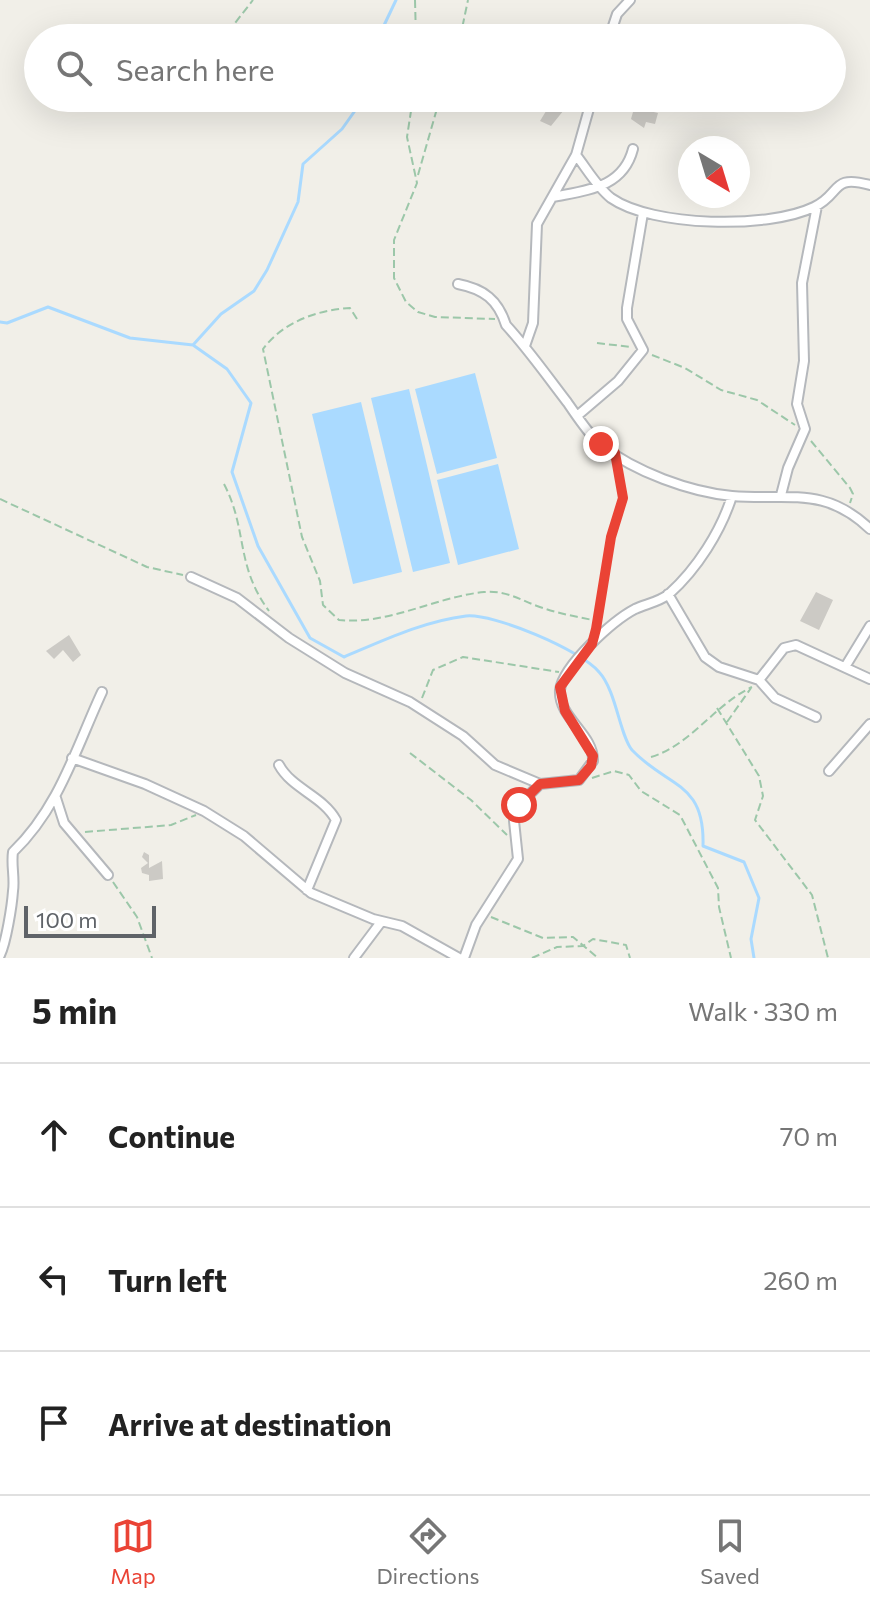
<!DOCTYPE html>
<meta charset="utf-8">
<style>
:root{--surface:#fff;--page:#f2f2f2;--text:#222;--muted:#767676;--line:#e0e0e0;--accent:#ea4335}
body{margin:0;font-family:Commissioner,sans-serif;background:var(--page);color:var(--text)}
.compass{position:absolute;left:678px;top:136px;width:72px;height:72px;border-radius:50%;background:var(--surface);box-shadow:0 8px 32px #0002;rotate:142deg}
.scale{position:absolute;left:24px;bottom:20px;width:132px;box-sizing:border-box;padding-left:8px;border:4px solid #5f6368;border-top:0;font-size:22px;line-height:28px;white-space:nowrap;color:#5f6368;-webkit-text-stroke:6px #fff;paint-order:stroke}
.stop{position:absolute;width:24px;height:24px;margin:-18px;border:6px solid #ea4335;border-radius:50%;background:#fff}
.stop.end{background:#ea4335;border-color:#fff;box-shadow:0 2px 8px #0008}
.list{margin:0;padding:0;list-style:none}
h2{display:flex;justify-content:space-between;align-items:center;height:104px;margin:0;padding:0 32px;font-size:34px}
h2 small{font-size:26px;font-weight:400;color:var(--muted)}
.list li{display:grid;grid-template-columns:52px 1fr auto;gap:24px;align-items:center;box-sizing:border-box;height:144px;padding:0 32px;border-top:2px solid var(--line)}
.list b{display:block;font-size:30px;white-space:nowrap}
.list em{font-size:26px;font-style:normal;color:var(--muted)}
.icon{flex:none;width:44px;height:44px;fill:none;stroke:currentColor;stroke-width:2;stroke-linecap:round;stroke-linejoin:round}
.map{position:relative;flex:none;width:870px;height:958px;overflow:hidden}
.search{position:absolute;background:var(--surface);box-shadow:0 8px 32px #0002;left:24px;right:24px;top:24px;height:88px;display:flex;align-items:center;gap:20px;box-sizing:border-box;padding:0 28px;border-radius:44px;color:var(--muted);font-size:30px}
.sheet{height:536px;background:var(--surface)}
nav{display:flex;justify-content:space-around;align-items:center;box-sizing:border-box;height:112px;border-top:2px solid var(--line);background:var(--surface);font-size:22px;color:var(--muted)}
nav a{display:grid;justify-items:center;gap:4px}
nav .on{color:var(--accent)}
.map>svg:first-child{display:block}
.water{fill:#aadaff}
.lines{fill:none;stroke-linecap:round;stroke-linejoin:round}
.stream{stroke:#aadaff;stroke-width:3}
.building{fill:#cccac5}
.minor-casing{stroke:#b5b8bc;stroke-width:12}
.path{stroke:#9cc7a9;stroke-width:2;stroke-dasharray:8 4;stroke-linecap:butt}
.minor{stroke:#fff;stroke-width:8}
.route{stroke:#ea4335;stroke-width:10}
</style>
<div class="map">
<svg width="870" height="958" viewBox="0 0 870 958">
<rect width="100%" height="100%" fill="#f1efe8"/>
<path class="water" d="M475,373L497,458L437,474L415,389Z
M409,389L450,563L413,572L371,398Z
M361,402L402,572L353,584L312,414Z
M498,464L519,549L458,565L437,480Z"/>
<g class="lines">
<path class="stream" d="M378,38L396,0
M0,322L7,323L48,307L130,338L193,345L227,369L251,403L232,472L258,546L310,638L344,657C382,641 424,621 466,616C493,613 581,650 599,672C616,690 620,736 632,750C668,788 705,781 703,846L744,862L759,898L751,939L754,958
M193,345L221,314L254,291L267,270L298,202L303,164L342,129L364,98"/>
</g>
<path class="building" d="M554,98L572,100L551,126L540,121Z
M637,98H642L641,109L658,113L655,124L646,122L644,128L631,119Z
M816,592L833,600L819,630L800,621Z
M69,635L81,655L73,662L63,650L54,659L46,651Z
M144,852L149,855V868L162,861L163,879L149,881V875L142,873L141,868L148,863L142,857Z"/>
<g class="lines">
<defs>
<path id="minor" d="M609,38L617,14L630,0
M576,155C587,169 597,187 611,198C652,227 769,229 814,207C842,194 830,174 870,185
M553,197C587,190 623,188 633,149
M458,284C484,289 498,300 506,325C528,349 547,376 567,402C577,416 588,434 601,445C635,472 690,492 732,496C788,501 824,485 870,529
M525,346L533,323L537,224L576,155L592,98
M577,416L618,381L643,350L627,319V308L643,213
M781,495L788,468L805,429L797,404L804,361L802,283L817,206
M191,577L237,598L289,638L345,673L410,702L463,736L495,765L540,784
M668,594L705,657L719,667L759,680L775,698L816,717
M845,667L870,626
M759,680L784,648L796,645L870,679
M72,758L145,784L204,811L244,836L311,893L373,919L402,926L459,958
M279,765C292,789 323,796 336,820L307,890
M829,771L870,724
M56,798L64,823L108,875
M0,955C6,943 12,906 13,891C15,878 11,865 13,852C59,808 76,748 102,692
M354,958L381,922
M464,958L476,925L518,859L514,821L519,805L540,784L579,780L593,761C594,734 558,718 560,690C563,665 614,620 635,609C646,604 659,602 669,594C697,569 721,531 732,496"/>
</defs>
<use href="#minor" class="minor-casing"/>
<path class="path" d="M415,0L416,38
M228,32L253,0
M460,38L468,0
M413,98L407,137L417,183L394,240V278L406,302L418,312L435,317L495,319
M418,175L440,98
M357,319L350,308C317,310 283,322 263,349L302,537L320,581L323,605L339,620C389,625 435,597 484,592C508,590 521,601 543,608C560,614 579,617 597,621
M597,343L631,347
M652,355L685,368L721,390L757,400L795,425
M811,441L850,488L853,494L850,503
M224,484C248,530 235,565 269,611
M0,499L147,567L183,575
M596,628L611,537L623,498L617,467
M422,698L433,670L463,657L559,672
M717,708L759,776L763,796L755,820L812,895L828,958
M727,722L751,688
M410,753L471,800L507,835
M651,757C691,745 714,705 752,687
M592,778L614,771L629,775L641,791L680,815L718,888L719,907L731,958
M85,832L171,825L196,815
M113,882L137,917L152,958
M491,917L543,938L573,937L598,958
M532,958L557,947L583,946L593,939L626,945L630,958"/>
<use href="#minor" class="minor"/>
</g>
<g class="lines">
<path class="route" d="M519,805L540,784L579,780L591,766L593,756L565,711L560,687L592,644L596,629L611,537L623,498L615,453L601,444"/>
</g>
</svg>
<svg class="compass" viewBox="-18 -18 36 36"><path d="M0-13l5 13h-10z" fill="#e53935"/><path d="M0 13l5-13h-10z" fill="#767676"/></svg>
<div class="scale">100 m</div>
<div class="stop" style="left:519px;top:805px"></div>
<div class="stop end" style="left:601px;top:444px"></div>
<div class="search"><svg class="icon" aria-label="search" viewBox="0 0 24 24"><circle cx="10" cy="10" r="6"/><path d="M15 15l6 6"/></svg>Search here</div>
</div>
<section class="sheet">
<h2>5 min<small>Walk · 330 m</small></h2>
<ul class="list">
<li><svg class="icon" aria-label="ahead" viewBox="0 0 24 24"><path d="M12 20V5M6 11l6-6 6 6"/></svg><div><b>Continue</b></div><em>70 m</em></li>
<li><svg class="icon" aria-label="left" viewBox="0 0 24 24"><path d="M17 20v-9H6M10 6l-5 5 5 5"/></svg><div><b>Turn left</b></div><em>260 m</em></li>
<li><svg class="icon" aria-label="arrive" viewBox="0 0 24 24"><path d="M6 21V4h12l-3 4 3 4H6"/></svg><div><b>Arrive at destination</b></div></li>
</ul>
</section>
<nav>
<a class="on"><svg class="icon" aria-label="map" viewBox="0 0 24 24"><path d="M3 6l6-2 6 2 6-2v14l-6 2-6-2-6 2zM9 4v14M15 6v14"/></svg>Map</a>
<a><svg class="icon" aria-label="directions" viewBox="0 0 24 24"><path d="M12 3l9 9-9 9-9-9zM9 14v-3h6M13 9l2 2-2 2"/></svg>Directions</a>
<a><svg class="icon" aria-label="saved" viewBox="0 0 24 24"><path d="M7 4h10v16l-5-4-5 4z"/></svg>Saved</a>
</nav>
